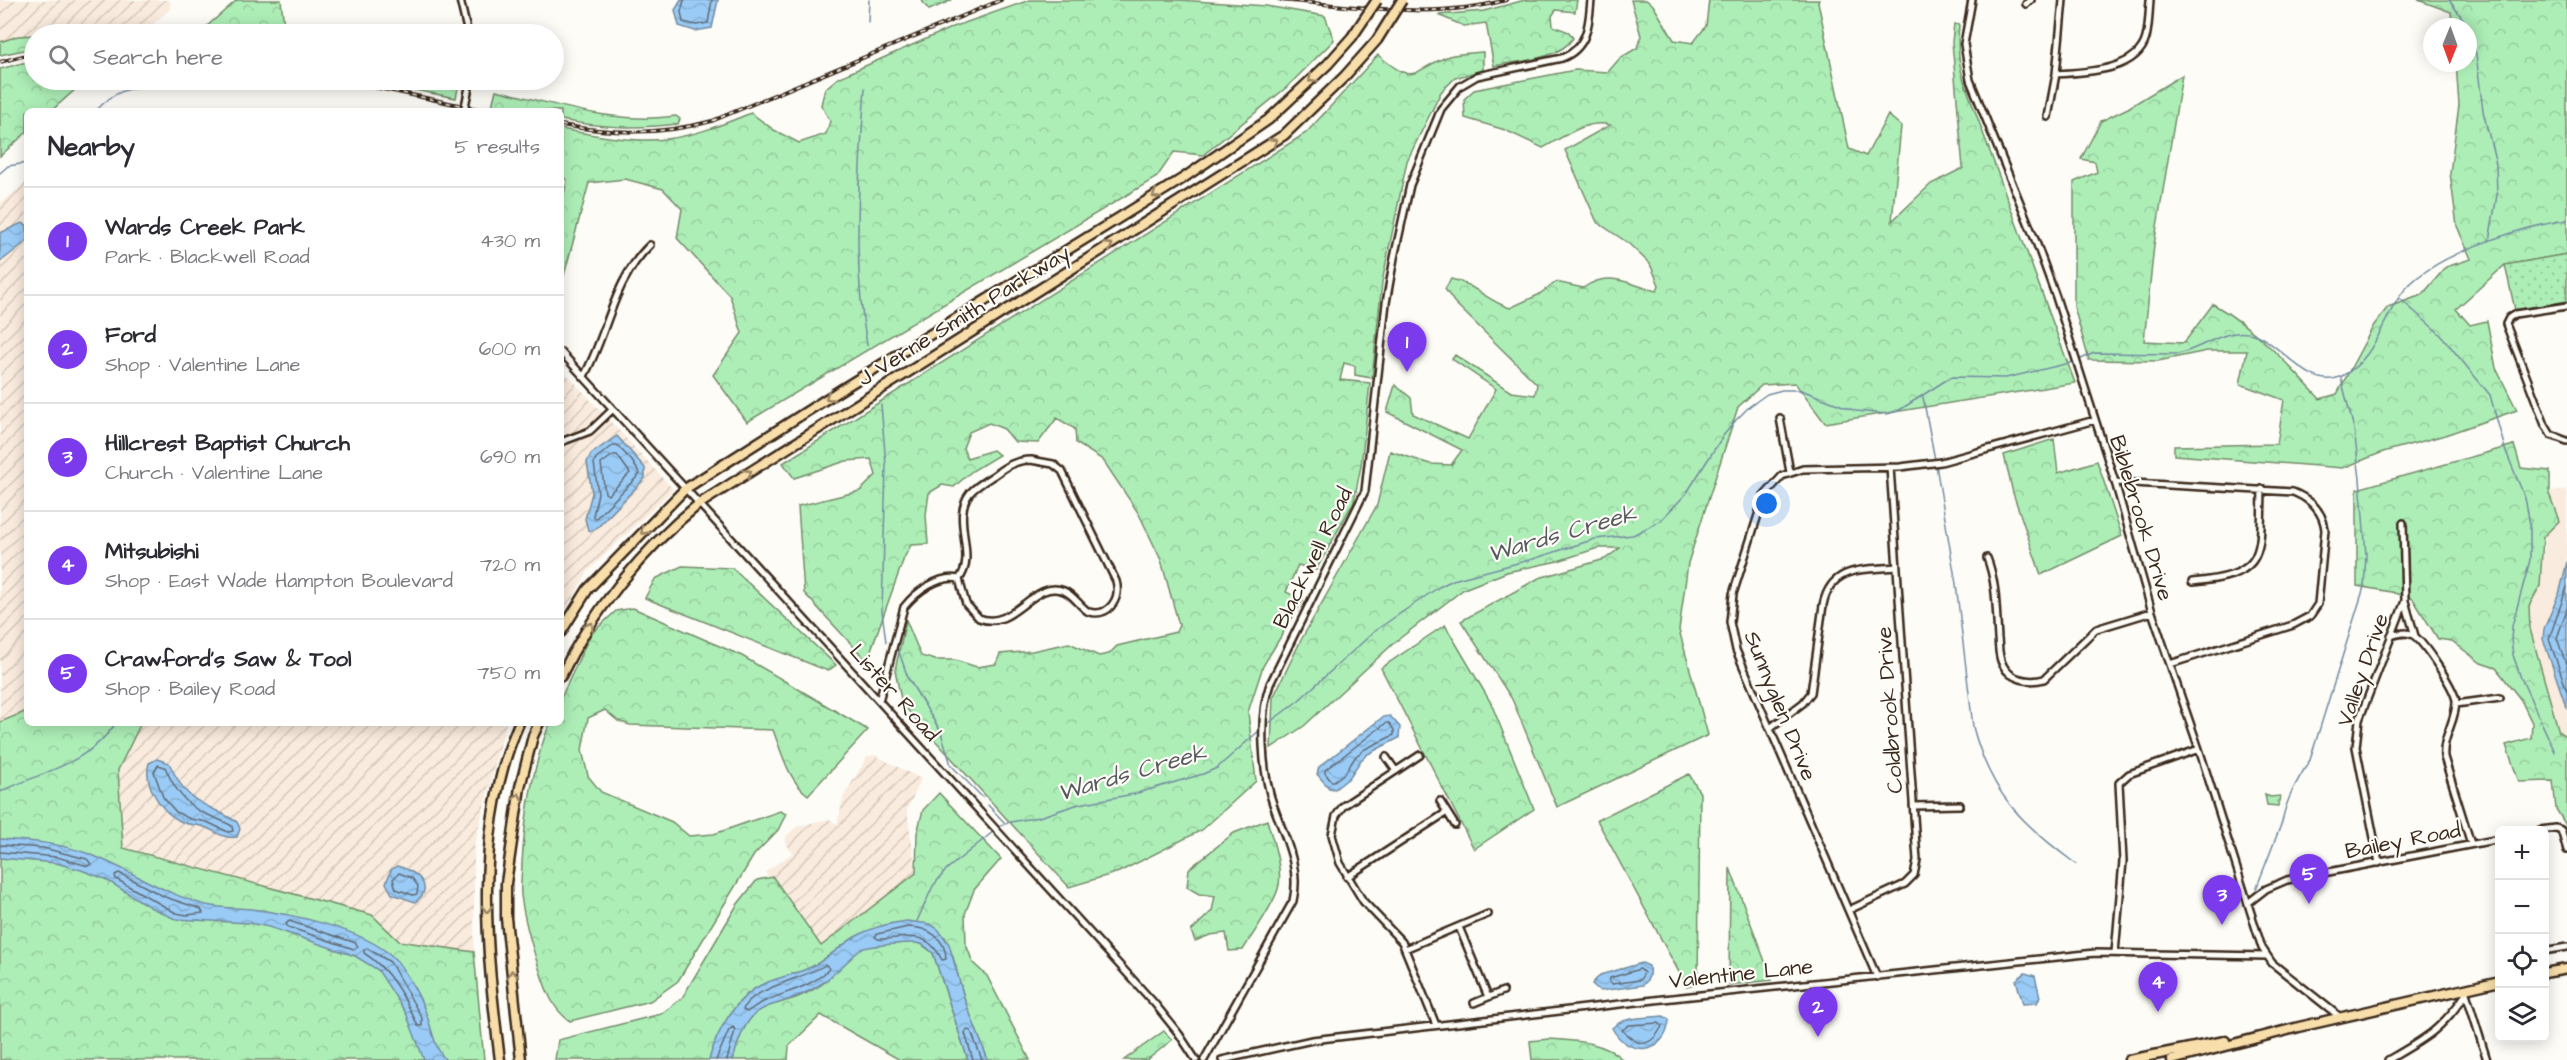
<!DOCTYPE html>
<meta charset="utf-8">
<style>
:root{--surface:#fff;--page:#f2f2f3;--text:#2b2b33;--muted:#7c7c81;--line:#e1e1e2;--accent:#7c3aed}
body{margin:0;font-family:"Architects Daughter",sans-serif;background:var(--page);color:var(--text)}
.controls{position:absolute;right:18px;bottom:18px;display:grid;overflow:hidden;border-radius:9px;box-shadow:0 3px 15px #0003}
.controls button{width:54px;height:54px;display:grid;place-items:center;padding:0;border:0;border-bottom:2px solid var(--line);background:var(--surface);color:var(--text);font:30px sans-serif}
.compass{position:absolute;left:2423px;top:18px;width:54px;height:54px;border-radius:50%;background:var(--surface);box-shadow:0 3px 15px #0003;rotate:181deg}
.you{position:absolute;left:1767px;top:504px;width:21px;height:21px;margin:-15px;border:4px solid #fff;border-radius:50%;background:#1a73e8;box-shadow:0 0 0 9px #1a73e833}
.badge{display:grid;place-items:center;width:39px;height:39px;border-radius:50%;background:var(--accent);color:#fff;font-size:20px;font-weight:700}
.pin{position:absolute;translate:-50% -50px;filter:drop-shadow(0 2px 3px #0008)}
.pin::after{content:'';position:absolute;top:32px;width:21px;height:18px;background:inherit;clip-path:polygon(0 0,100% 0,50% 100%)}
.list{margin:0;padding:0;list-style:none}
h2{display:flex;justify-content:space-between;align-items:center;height:78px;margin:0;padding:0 24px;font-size:26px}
h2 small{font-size:20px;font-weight:400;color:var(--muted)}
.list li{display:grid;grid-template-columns:39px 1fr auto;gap:18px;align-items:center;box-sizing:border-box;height:108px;padding:0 24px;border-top:2px solid var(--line)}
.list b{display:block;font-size:22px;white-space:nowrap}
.list p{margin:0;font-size:20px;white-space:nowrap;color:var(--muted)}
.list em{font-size:20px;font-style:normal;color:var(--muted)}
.icon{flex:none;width:33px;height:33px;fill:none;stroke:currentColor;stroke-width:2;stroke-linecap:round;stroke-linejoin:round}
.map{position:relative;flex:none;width:2567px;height:1060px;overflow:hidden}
.search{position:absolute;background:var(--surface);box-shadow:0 3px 15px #0003;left:24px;top:24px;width:540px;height:66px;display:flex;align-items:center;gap:15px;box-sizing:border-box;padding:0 21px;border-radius:33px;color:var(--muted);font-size:22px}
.panel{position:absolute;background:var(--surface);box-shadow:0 3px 15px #0003;left:24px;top:108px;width:540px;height:618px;border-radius:9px}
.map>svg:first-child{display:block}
.built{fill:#f9ebdd}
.industrial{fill:url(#industrial-furrows)}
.forest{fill:url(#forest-crowns);stroke:#748c6a;stroke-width:1.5}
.park{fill:url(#park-dots);stroke:#748c6a;stroke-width:1.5}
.water{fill:url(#water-waves);stroke:#738ba0;stroke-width:1.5}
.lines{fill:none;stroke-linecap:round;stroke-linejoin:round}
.shore{stroke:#616a74;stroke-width:1.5}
.stream{stroke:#738ba0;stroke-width:1.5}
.minor-casing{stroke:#3b2a1e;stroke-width:10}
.primary-casing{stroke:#3b2a1e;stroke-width:13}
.minor{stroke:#fdfcf7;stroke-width:5}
.primary{stroke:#f8deab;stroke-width:8}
.rail-casing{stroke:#3b2a1e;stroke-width:4}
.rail{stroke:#fdfcf7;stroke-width:1.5;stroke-dasharray:4.5;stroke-linecap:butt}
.minor-bridge-casing{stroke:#3b2a1e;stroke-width:10;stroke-linecap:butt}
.primary-bridge-casing{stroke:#3b2a1e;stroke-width:13;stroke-linecap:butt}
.minor-bridge{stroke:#fdfcf7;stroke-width:5}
.primary-bridge{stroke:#f8deab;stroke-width:8}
.oneway{stroke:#9a8464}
.labels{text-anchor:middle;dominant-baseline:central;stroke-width:4.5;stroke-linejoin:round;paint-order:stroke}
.street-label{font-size:22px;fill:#3b2a1e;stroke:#fdfcf7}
.water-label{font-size:24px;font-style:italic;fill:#575a5f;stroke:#fdfcf7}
</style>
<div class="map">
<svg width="2567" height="1060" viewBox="0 0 2567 1060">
<defs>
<pattern id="industrial-furrows" width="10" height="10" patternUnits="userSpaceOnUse" patternTransform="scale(1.5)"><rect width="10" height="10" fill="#f9ebdd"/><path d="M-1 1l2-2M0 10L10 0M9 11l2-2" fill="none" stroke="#d6cabd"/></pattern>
<pattern id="forest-crowns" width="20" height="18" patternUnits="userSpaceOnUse" patternTransform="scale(1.5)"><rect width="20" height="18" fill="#adeeb7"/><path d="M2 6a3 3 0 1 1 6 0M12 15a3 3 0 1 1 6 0" fill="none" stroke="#96cc9d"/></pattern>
<pattern id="park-dots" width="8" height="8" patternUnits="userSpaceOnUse" patternTransform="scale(1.5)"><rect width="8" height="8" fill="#adeeb7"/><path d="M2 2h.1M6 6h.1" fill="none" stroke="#96cc9d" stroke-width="1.8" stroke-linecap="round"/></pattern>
<pattern id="water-waves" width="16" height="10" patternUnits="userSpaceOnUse" patternTransform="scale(1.5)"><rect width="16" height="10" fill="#99cbf6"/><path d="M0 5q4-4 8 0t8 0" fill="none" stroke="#85aed2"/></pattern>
</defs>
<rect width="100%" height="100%" fill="#fdfcf7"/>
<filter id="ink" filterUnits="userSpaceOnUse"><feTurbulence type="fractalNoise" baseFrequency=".0167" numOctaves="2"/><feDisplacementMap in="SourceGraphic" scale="12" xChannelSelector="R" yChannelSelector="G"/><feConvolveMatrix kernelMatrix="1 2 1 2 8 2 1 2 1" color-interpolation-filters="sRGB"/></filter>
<g filter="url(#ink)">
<path class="built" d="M2550,491H2567V737L2559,732L2530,629L2529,606L2540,586Z"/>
<path class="industrial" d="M0,0H170V9L148,29L34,34L18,36L0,42Z
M27,181V711L0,722V204Z
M561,368L673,489L588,571L561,619Z
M141,723H506L474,845V952L399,941L372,915L122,848L117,770Z
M875,755L921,779L907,810L916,873L821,946L774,877L769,878L765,872L793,853L785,843L787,835L798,826L829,819L837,824L844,796L867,757Z"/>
<path class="forest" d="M237,0H281L285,34H198Z
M921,0H952L929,10Z
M1030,0H1180L1266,6L1325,16L1334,40L1287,87L1203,155L1174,152L1157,177L747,422L713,375L742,333L730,296L677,238L682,209L663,189L625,179L589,183L563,279H561V207L567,181L561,174V129C592,135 636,143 667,139C697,135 724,124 751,113L774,130L799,143L826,134L830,121L821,105L825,89L838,78L953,27Z
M1525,0H1577L1575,12L1556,10L1552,16L1553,26L1569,32L1573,38C1559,60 1517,61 1494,66L1486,23L1464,26L1438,15L1484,11Z
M1631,0H1646L1653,5L1674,40L1693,43L1706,26L1709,0H1819L1818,2L1849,149L1866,156L1888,115L1901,126L1892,221L1931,184L1963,168L1952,42L1954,24L1959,25C1957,45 1958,62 1964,81L2075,383L1825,423L1795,383L1762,385L1738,407L1688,563L1679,630L1708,735L1557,807L1512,699L1461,621L1539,578L1605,559L1620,548H1598L1558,561L1507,572L1464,589L1395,642L1304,726L1271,748L1273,698L1301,640L1377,505L1390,451L1430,464L1451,465L1462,450L1387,412L1395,385L1411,398L1413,414L1468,439L1496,389L1452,359L1455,355L1511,392L1535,395L1537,384L1454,302L1445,289L1451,279C1473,283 1488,302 1510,308L1538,295L1556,282L1583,288C1610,269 1629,285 1657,291L1659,285L1650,264L1628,243L1597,222L1565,150L1610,125C1586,119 1564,137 1543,148L1505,130L1465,118L1464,99L1474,90L1575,70L1608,72L1620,58L1637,48L1641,36Z
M2418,0H2567V254L2505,265L2456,309L2470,325L2487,321L2496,368L2517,410L2445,435L2383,452L2343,468L2174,455V446L2277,444L2284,400L2240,384L2247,351H2207L2158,361L2089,360L2074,307V182L2097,172L2095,162L2081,159L2101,121L2128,108L2182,75L2154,245L2144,341L2184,343L2213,304C2255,328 2287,363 2320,399L2337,394L2374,325L2388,307L2422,295L2446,267L2471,259L2457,226L2450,173L2459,105L2456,63H2468V27H2453L2451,12Z
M148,29L137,34H47Z
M34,35V48L0,55V42L18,36Z
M1483,52V70L1455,78L1441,92L1407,161L1382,282L1372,378L1355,375V366L1344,363L1340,380L1370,383L1361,466L1354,501L1316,570L1298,565L1286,592L1303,600L1263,666L1248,712L1256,781L1202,830L1119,872L1069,887L902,704L895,670L906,620L921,656L935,660H955L977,667L996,664L1000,654L1032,651L1069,643L1099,656L1109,654L1117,646L1176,632L1179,625L1161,560L1139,514L1103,460L1076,443L1075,429L1057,418L1038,443L1015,442L1004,429L989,423L969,432L963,448L967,458L993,450L999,455L972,471L954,487L942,485L929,493L926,515L928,544L911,545L904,558L867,661L804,593L798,506L860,491L876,475L871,459L846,461L794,478L783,463L1306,133L1378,55C1417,88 1412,70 1449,56C1459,53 1473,53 1483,52Z
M34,60V80H86L51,111H27V132L0,156V69Z
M364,80H438L459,83L456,98Z
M496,90C555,104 615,125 676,116L680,119L678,124C636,129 603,128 561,120V111H515L492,106Z
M2054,439L2058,473L2097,461L2122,536L2041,575L2013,493L2004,455Z
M2514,445L2521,468L2550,471V496L2559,521L2543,537L2540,586L2529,606L2530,629L2559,732L2567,737V827L2556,809L2553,781L2519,782L2506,745L2531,738L2532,723L2521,700L2496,668L2481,663L2452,641L2438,639L2413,599L2391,592L2357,586V489Z
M682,566L732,568L836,665L828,671L645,598L655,579Z
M633,608L742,656L868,730L808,795C788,780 782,753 773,730L630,725L618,721L605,710L588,718L582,750L588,776L601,792L672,822L689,836L714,834L780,811L786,814L778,830L754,855L678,981L650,1001L570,1021C553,1010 546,990 540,971C532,947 524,920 521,895C520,884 522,873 522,863C525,815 532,767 550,723H561V698L590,635L616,611Z
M1445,625L1491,703L1534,809L1474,849L1381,668Z
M27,711V723H141L118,770L123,848L372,915L399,941L474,952L484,1060H0V722Z
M1689,774L1700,793L1698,984L1687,987L1597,820Z
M939,793L1001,859L974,890L965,914L966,944L973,963L987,976L1030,1060H988L965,1001L953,957L945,937H855L814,966L739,1002L724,1027L709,1060H555L558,1040L661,1014L682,998L737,905L757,880L773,877L821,946L916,873L917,833L923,810Z
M1267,820C1272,838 1284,871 1278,889C1273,906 1253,933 1243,950L1229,951L1226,933L1210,935L1195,941L1191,931L1212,911L1215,896L1199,894L1187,887L1189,869L1234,833Z
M1730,868L1772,980L1729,985Z
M913,942L921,944L933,953L968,1060H900L821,1015L789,1046L788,1060H733C751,987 774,1017 821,985C836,974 848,953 867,946C880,942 898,945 913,942Z
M1164,1031L1172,1040L1147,1060H1124Z
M1549,1039C1574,1041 1604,1041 1623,1060H1532L1530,1041Z"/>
<path class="park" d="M2567,254V301L2515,310L2505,265Z
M2265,794L2270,797L2280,796L2278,806L2267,805Z"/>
<path class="water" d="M681,0H718L712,28L695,31L679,26L675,10Z
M22,223L27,225V241L0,262V233Z
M617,436L645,468V478L599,526L592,531L588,530L585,519L592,493L587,462L591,454Z
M2567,562V709L2543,639L2544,629L2560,591Z
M1390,716L1400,727L1399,738L1368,754L1361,760L1349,778L1335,789L1329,788L1317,774L1319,767L1383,717Z
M157,759L169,763C190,808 200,799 237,822L240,829L237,837C224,839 218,833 207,828C198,824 189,826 180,821C161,812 143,784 149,763Z
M0,839C31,841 60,843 89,854C129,869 164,894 206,905C220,908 236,908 251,909C292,914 360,928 392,956C405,968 423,1002 428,1019C433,1033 435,1049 446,1060H424L406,1013L378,970L355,956L269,927L249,923L175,919L150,907L105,879L81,870L56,863L0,858Z
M397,866C415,870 437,887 415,902L392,894L386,883L391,870Z
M907,921L930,924L938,929L949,944L965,1001L988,1060H968L933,953C929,950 925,945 921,944C914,941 868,946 861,949C847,961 834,976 818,986C770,1016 751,990 733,1060H709C716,1033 735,998 761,985C777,977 796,975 813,966C828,958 840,946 855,937C870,928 890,923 907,921Z
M1642,963L1649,966C1650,975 1649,980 1643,985L1600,991L1592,984L1600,975Z
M2025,973L2035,976L2040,997L2037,1003L2023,1004L2016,980Z
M1663,1016L1669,1019C1667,1056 1627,1057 1612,1028C1624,1016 1647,1018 1663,1016Z"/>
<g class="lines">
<path class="shore" d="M684,0L681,12L683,22L696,25L708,23L712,0
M614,445H617L632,461L640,474L595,519L593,516L598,493L594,463L596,458Z
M613,455H617L630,473L608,495L605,493L601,464Z
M2567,587L2549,639L2567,691
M2567,609L2557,638L2567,667
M1386,723H1389L1394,730V735L1365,749L1356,756L1345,773L1334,781H1331L1325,773V770Z
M158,765L165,767C173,786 183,802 201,812C212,817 222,820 232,826L233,831L228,832L207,822L190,819L176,812L163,797L154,772Z
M0,845L43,848L87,859L91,864L88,866L57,857L0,852
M119,873L165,897L201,909L203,913L187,915L176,913L116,879L115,875Z
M399,873L412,878L418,886L417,894L413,895L396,889L393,879Z
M289,921L356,943L358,947L354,949L288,927L286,924Z
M908,927C928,927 946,938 946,959L942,960C927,928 907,939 878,939L875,937L877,934Z
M367,948L390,962L422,1018V1026H418C405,998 390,969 364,953V950Z
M825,965L828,966L829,969C806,993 772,992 747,1012L743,1010C748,989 806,978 825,965Z
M1640,969L1644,973L1640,980L1612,984L1609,982L1610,978Z
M1659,1023L1662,1026C1651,1048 1638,1048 1622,1030L1629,1025Z
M716,1060L729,1030L733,1027L735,1030L727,1060
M973,1060L965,1033L967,1030L971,1031L982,1060"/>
<path class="stream" d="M2449,0L2468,26
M868,22L869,0
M2468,27L2476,54L2483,111L2496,164L2497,195L2489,241
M865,88C859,172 852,262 867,345
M96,111C118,86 134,88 166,84
M0,173L8,166L27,163
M2399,298L2440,334L2490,395L2505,449L2525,498L2530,524V560L2512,626L2511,640L2513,655L2521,678L2555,752
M2079,360L2094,353L2178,354C2204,348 2228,325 2256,335C2283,345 2310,392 2342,376C2374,360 2381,323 2400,296C2426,256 2521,227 2567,220
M1923,397L1935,460
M881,405L886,465L882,611L886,642
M1936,465L1956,584L1973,727C1991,795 2022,824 2076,864
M898,649L908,678L941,732L951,765L982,797
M1266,725L1298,701L1376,630L1439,587L1453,580L1533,559L1595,539L1633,535L1660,521L1686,494L1723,436L1736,420L1750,406L1767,394L1782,390H1801L1856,411L1887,414L1898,411L1951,377L2006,378L2074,362
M0,792C43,771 87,765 116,723
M988,805L1004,822
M998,828L1005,823L1039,817L1079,804L1134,794L1203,774L1217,768L1260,730
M2256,889L2282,822C2286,799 2298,779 2310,760L2364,587L2366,555L2360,479L2354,429L2341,378
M917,921L933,886L947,869L994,831"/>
<defs>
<path id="minor" d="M460,0L468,34
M1972,0L1964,44L1970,80L2036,242L2056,297L2115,482L2152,612L2199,749L2262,948L2272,963L2340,1017
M2026,4L2031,0
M2056,74C2083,72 2137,72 2146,38C2149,26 2149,12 2150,0
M469,87L470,80
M2048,117L2056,74L2063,0
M2567,306L2515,314L2509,318L2506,324L2545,425L2551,435L2567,441
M561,352L1155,1004L1179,1034L1196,1060
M584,376C608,333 613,280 650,245
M1780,418L1790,472
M561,442L590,431L612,410
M1031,460L1053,464L1062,471L1116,581C1121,599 1109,617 1089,612C1080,607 1074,595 1064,591C1033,578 1014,632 979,618L966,604L959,579C978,556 950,518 970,493C976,486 985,481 993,476C1005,467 1015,460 1031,460Z
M2115,482L2293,492C2310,499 2323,511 2325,530L2318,604L2310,616L2293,625L2170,664
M1987,558C1997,583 1996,612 1998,638C1999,647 1998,657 2003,665C2010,680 2030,683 2044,679L2096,629L2152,612
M2192,582C2268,575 2260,555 2262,489
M2405,601L2415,636
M2391,636C2398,634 2406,631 2413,635C2423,641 2456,690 2456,702C2456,721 2442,737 2444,757L2471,844
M879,701L904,607C915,593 939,574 959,579
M2456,704L2500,698
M1770,728L1803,703L1811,693L1823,605C1831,565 1864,570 1897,567
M1420,755L1343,806L1336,816L1332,835L1340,863L1363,901L1402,942L1436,1025
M1386,757L1396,771
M1440,801L1455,825
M1913,806L1960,805
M2540,830L2556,828L2561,830L2567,850
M2379,863L2356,747L2359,720L2405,601L2403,523
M1347,877L1447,812
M2248,903L2266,889L2287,880L2500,839
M1849,910L1905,884L1914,875L1917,860L1890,467
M1459,927L1488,997
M1405,949L1488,914
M2544,951L2567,947
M2115,953L2123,861L2119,783L2129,774L2199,749
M1877,977L1736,650L1730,622L1733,594L1764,496L1782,476L1803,469L1900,467L1941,462L2095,420
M2466,993L2487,1060
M1474,1003L1503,991
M1204,1060L1293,901C1301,866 1285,839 1274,807C1262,774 1258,717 1270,684L1365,491L1386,303L1394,258L1410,185L1441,109L1460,86L1477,76L1562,58C1588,48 1589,24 1591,0
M1222,1060L1312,1040L1663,999L2095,953L2266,956
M2388,1060C2426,1038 2440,1031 2466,994"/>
<path id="primary" d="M561,632L588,589L685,489L842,389L1182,179L1268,120L1328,64L1352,37
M561,676C591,613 644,548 699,504L1284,135L1344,77L1377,40
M2544,973L2567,969
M500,1060C486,949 473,829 519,723
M521,1060L506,918V883L520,787L533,736L539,723
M2129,1060L2225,1041
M2172,1060L2299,1027L2500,981"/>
</defs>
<use href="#minor" class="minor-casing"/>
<use href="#primary" class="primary-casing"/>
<use href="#minor" class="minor"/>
<use href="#primary" class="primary"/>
<defs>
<path id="rail" d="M1280,0C1354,6 1434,20 1506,0
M0,62L34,53
M341,80L487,111
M561,125C613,134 661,135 712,121L1001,0"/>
</defs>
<use href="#rail" class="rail-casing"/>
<use href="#rail" class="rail"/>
<defs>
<path id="minor-bridge" d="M464,111L469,87"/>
<path id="primary-bridge" d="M1352,37L1377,0
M1377,40L1402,0"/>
</defs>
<use href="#minor-bridge" class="minor-bridge-casing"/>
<use href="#primary-bridge" class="primary-bridge-casing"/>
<use href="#minor-bridge" class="minor-bridge"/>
<use href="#primary-bridge" class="primary-bridge"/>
</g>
<defs><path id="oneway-chevron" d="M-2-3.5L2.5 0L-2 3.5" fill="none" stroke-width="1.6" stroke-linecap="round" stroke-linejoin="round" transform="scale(1.5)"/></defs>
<g class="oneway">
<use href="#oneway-chevron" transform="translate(1312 79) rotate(137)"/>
<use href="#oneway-chevron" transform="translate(1274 142) rotate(-33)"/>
<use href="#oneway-chevron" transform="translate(1156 195) rotate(148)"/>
<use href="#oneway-chevron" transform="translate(1109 246) rotate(-32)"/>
<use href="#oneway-chevron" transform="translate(829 397) rotate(147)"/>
<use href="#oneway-chevron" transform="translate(748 473) rotate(-32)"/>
<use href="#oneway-chevron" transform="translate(644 531) rotate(134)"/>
<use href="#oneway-chevron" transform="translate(590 626) rotate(-56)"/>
<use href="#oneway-chevron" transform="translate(518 797) rotate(-82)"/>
<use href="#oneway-chevron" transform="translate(487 909) rotate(91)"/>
<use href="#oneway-chevron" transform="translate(512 974) rotate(-96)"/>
</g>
</g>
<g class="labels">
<g class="street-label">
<text transform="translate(964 316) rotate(-32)">J Verne Smith Parkway</text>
<text transform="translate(2141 518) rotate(73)">Biblebrook Drive</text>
<text transform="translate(1313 558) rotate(-64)">Blackwell Road</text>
<text transform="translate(2363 670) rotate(-71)">Valley Drive</text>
<text transform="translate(894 693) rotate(48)">Lister Road</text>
<text transform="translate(1780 706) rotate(68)">Sunnyglen Drive</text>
<text transform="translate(1890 710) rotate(-94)">Coldbrook Drive</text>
<text transform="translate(2403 841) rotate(-11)">Bailey Road</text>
<text transform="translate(1741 974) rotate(-6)">Valentine Lane</text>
</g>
<g class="water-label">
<text transform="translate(1562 534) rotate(-16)">Wards Creek</text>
<text transform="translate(1132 773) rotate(-16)">Wards Creek</text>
</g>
</g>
</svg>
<div class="controls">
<button>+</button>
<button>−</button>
<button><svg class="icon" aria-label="locate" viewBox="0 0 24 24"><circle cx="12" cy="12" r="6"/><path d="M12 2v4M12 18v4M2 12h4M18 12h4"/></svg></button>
<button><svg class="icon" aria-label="layers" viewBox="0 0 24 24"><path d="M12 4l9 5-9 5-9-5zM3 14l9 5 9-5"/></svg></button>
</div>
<svg class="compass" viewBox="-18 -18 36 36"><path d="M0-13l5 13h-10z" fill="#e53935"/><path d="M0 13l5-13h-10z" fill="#7c7c81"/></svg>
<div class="you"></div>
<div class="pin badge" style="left:1407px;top:372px">1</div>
<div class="pin badge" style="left:1818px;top:1037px">2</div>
<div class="pin badge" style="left:2222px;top:925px">3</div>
<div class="pin badge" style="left:2158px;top:1012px">4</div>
<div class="pin badge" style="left:2309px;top:904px">5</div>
<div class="search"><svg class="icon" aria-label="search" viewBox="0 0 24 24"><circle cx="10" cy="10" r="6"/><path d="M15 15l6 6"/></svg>Search here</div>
<section class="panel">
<h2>Nearby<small>5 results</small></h2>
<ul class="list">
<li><span class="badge">1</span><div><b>Wards Creek Park</b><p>Park · Blackwell Road</p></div><em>430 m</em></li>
<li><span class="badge">2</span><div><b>Ford</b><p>Shop · Valentine Lane</p></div><em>600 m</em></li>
<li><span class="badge">3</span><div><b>Hillcrest Baptist Church</b><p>Church · Valentine Lane</p></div><em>690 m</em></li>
<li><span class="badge">4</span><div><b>Mitsubishi</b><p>Shop · East Wade Hampton Boulevard</p></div><em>720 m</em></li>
<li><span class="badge">5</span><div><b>Crawford's Saw &amp; Tool</b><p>Shop · Bailey Road</p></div><em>750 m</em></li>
</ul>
</section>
</div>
